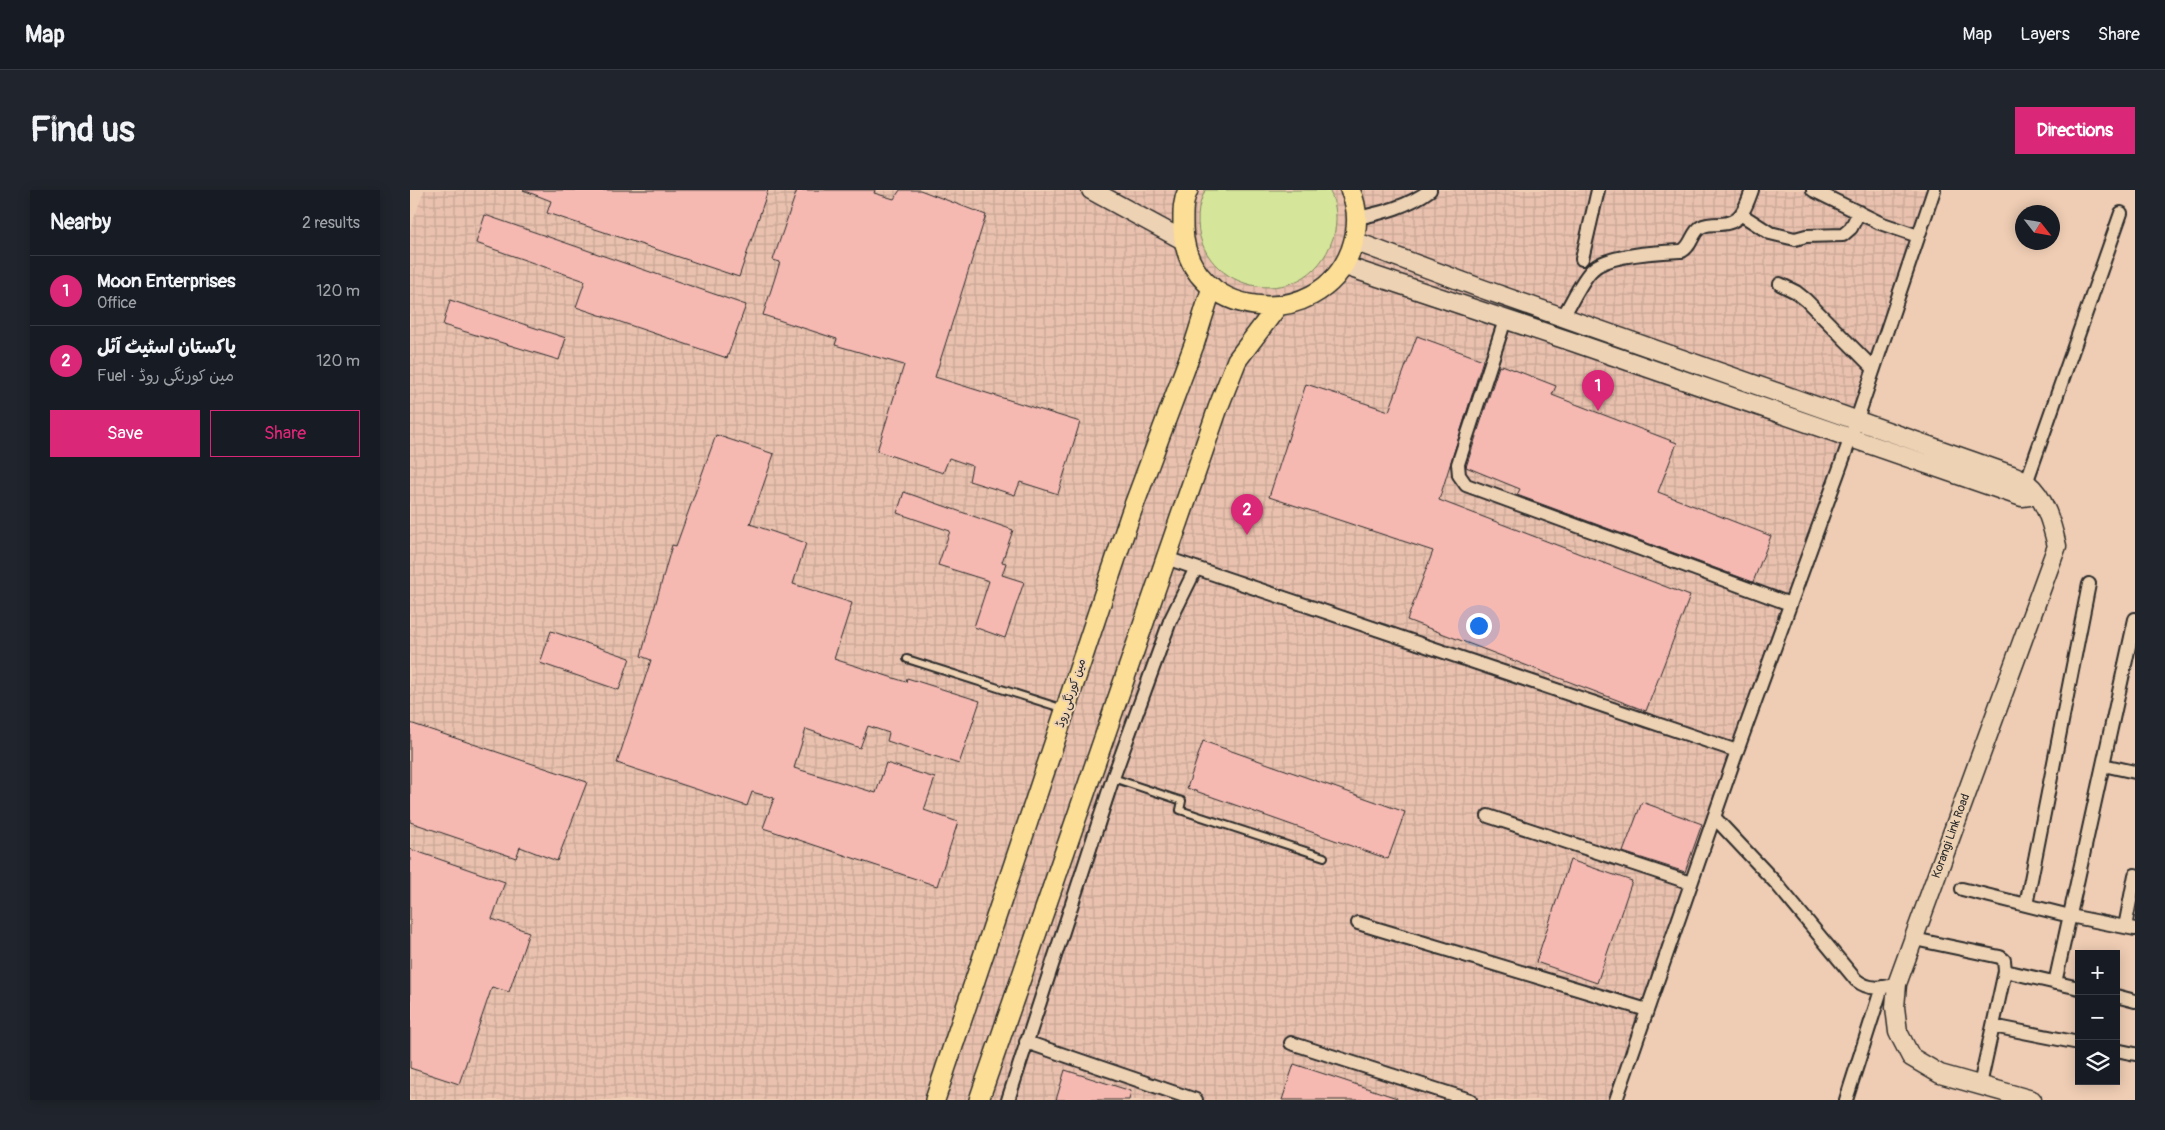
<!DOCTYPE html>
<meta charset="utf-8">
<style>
:root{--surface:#171b24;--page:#20242c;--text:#f1f3f6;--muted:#9ea1a6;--line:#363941;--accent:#db2777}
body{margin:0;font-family:Pangolin,"Playpen Sans Arabic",sans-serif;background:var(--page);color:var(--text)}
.controls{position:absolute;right:15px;bottom:15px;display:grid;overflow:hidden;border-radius:0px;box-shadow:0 2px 12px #0003}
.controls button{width:45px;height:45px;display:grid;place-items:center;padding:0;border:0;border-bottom:1px solid var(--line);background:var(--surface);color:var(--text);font:25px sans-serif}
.compass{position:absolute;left:1605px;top:15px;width:45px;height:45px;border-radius:50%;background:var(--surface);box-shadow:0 2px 12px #0003;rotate:121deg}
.you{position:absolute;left:1068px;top:435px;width:18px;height:18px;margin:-12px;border:4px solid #fff;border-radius:50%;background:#1a73e8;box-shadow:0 0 0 8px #1a73e833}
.badge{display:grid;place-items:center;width:32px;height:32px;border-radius:50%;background:var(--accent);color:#fff;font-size:16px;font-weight:700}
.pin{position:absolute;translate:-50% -41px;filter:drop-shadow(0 1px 2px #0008)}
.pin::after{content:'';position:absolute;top:26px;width:18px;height:15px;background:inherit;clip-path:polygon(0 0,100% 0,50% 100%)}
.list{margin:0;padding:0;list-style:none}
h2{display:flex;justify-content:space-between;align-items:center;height:65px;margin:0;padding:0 20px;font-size:21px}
h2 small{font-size:16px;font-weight:400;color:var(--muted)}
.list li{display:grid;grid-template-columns:32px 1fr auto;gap:15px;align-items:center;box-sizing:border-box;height:70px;padding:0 20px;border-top:1px solid var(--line)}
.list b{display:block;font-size:19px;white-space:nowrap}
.list p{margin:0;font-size:16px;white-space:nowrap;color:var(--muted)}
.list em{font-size:16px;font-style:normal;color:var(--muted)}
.actions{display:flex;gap:10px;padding:15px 20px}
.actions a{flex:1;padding:11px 0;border:1px solid var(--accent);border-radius:0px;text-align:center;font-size:18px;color:var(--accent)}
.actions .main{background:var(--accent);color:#fff}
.icon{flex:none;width:28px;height:28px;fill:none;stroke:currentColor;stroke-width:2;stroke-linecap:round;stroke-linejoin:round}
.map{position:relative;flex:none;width:1725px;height:910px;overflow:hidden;border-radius:0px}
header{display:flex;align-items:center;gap:30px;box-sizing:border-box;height:70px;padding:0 25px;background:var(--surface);border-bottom:1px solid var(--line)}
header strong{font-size:24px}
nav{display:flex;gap:28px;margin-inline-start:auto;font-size:18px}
.intro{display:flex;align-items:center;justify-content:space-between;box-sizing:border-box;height:120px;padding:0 30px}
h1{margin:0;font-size:35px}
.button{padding:12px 22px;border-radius:0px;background:var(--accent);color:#fff;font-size:18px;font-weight:700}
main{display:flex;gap:30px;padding:0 30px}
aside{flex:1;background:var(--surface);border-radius:0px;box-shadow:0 2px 12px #0003}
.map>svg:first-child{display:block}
.industrial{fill:url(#industrial-grid)}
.grass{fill:#d5e69a;stroke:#808862}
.building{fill:#f5b9b2;stroke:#2b2b2b}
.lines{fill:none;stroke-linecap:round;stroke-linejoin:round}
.lane-casing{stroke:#2b2b2b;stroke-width:10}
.street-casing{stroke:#2b2b2b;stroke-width:16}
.secondary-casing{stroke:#2b2b2b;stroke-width:21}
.primary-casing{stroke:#2b2b2b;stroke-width:22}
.lane{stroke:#eed2b4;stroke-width:6}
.street{stroke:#eed2b4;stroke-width:12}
.secondary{stroke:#eed2b4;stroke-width:18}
.primary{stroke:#fcde96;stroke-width:19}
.labels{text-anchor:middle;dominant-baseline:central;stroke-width:4;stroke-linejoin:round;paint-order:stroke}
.street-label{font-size:12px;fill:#2b2b2b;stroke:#eed2b4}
</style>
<header>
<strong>Map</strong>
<nav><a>Map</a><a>Layers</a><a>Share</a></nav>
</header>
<div class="intro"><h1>Find us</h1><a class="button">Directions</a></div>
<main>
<aside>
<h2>Nearby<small>2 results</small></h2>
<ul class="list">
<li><span class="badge">1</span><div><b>Moon Enterprises</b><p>Office</p></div><em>120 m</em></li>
<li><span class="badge">2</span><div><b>پاکستان اسٹیٹ آئل</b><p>Fuel · مین کورنگی روڈ</p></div><em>120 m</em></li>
</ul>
<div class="actions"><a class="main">Save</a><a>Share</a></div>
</aside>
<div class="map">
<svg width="1725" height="910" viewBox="0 0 1725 910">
<defs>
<pattern id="industrial-grid" width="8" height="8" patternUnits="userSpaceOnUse" patternTransform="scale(1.25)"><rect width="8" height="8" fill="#e9c1ae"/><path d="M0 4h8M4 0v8" fill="none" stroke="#c8a696"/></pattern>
</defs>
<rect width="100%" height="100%" fill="#efcdb4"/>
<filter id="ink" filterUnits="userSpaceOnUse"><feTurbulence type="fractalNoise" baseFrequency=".02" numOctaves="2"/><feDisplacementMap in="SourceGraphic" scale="10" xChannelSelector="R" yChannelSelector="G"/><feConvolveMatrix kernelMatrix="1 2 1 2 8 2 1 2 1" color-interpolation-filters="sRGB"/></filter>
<g filter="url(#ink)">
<path class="industrial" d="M14,0H1532L1388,411L1205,910H0V40Z"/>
<path class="grass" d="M795,0H919C927,14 928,33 923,48C896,131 776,100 789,18C790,12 793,6 795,0Z"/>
<path class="building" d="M113,0H358L329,87L137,23L141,11Z
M387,0H465L464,3L484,9L490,0H510L576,25L525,187L670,232L648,304L610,292L605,305L559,291L562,276L539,268L533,283L467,261L494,175L425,155L427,149L353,125L370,72L363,70Z
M75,25L336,115L317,168L166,117L175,91L66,53Z
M40,110L156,148L149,170L33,135Z
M1007,146L1073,170L1029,310L1280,406L1236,521L997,430L1023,361L859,307L896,194L979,221Z
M1092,175L1146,196L1142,205L1267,253L1248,302L1361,346L1343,392L1107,305L1110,299L1056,277L1089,176L1091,177Z
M306,245L364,264L340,334L396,353L383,394L442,413L424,469L496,492L497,488L570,511L549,574L477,551L479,543L458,536L450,558L396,539L384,578L466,603L476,573L525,588L514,620L548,632L527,696L353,638L364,608L342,602L337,616L207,573L241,470L231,466L262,355L266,356Z
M494,302L603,340L592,372L596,373L592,385L614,392L595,448L564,437L579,391L528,375L540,341L487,323Z
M141,441L220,468L209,500L130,473Z
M0,533L177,592L147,671L110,657L106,668L0,632Z
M793,551L995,622L978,669L777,598Z
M1232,612L1292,634L1275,682L1213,662Z
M0,659L95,692L82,729L119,742L99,802L82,797L49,894L0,878Z
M1160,670L1222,691L1187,793L1126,772Z
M884,874L987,908L986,910H872Z
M655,880L721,901L719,910H646Z"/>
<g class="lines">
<defs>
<path id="lane" d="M497,469L654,519
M703,588L772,611L770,620L914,667"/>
<path id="street" d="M1403,0L1470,33L1508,46
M1332,25L1360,43L1385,49L1396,46L1433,45L1441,38L1449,22
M947,28C972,23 999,16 1020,0
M1172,69L1188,0
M1370,94L1386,102L1396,110L1464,179
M1153,126C1161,114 1172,89 1182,80C1197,64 1250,62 1272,61C1282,56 1282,42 1291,37C1296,34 1304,34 1310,34C1331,34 1336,17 1342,0
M1095,130L1048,274L1049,285L1056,295L1380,414
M1614,299L1711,23
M756,368L1327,561
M1693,575L1725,582
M1078,626L1281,693
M1304,627L1365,692L1446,790C1460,801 1471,798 1487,794
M1552,699L1660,726L1725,739
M1616,715L1679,394
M948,733L1237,820
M1715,737L1725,685
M1504,749L1590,767L1594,770L1595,781L1570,895
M1595,781L1669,798
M1645,793L1725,429
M1706,806L1725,811
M1583,836L1669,853
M616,852L786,910
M881,853L1060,910
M1706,860L1725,864
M598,910L703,588L760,431L786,378
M1206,910L1327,561L1441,247L1524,0
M1436,910L1472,797"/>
<path id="secondary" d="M681,0L773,50
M944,51L1070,98L1602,285C1607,287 1613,289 1617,293C1635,307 1642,335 1647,356L1487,794L1485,817L1488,842L1501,867L1530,884L1622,910
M935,76L1163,152L1612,307L1627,305"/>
<path id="primary" d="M778,0C772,13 773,23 773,37C775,131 910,144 941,60C948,40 949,19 940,0
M525,910L721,323L784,155L802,97
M569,910L808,218L827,170L867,117"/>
</defs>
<use href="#lane" class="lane-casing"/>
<use href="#street" class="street-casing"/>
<use href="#secondary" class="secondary-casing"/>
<use href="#primary" class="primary-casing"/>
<use href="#lane" class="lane"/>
<use href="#street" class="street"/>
<use href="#secondary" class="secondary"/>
<use href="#primary" class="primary"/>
</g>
</g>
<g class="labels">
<g class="street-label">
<text transform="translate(661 503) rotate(-72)">مین کورنگی روڈ</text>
<text transform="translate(1541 646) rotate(-70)">Korangi Link Road</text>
</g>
</g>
</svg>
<div class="controls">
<button>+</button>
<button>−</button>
<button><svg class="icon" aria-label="layers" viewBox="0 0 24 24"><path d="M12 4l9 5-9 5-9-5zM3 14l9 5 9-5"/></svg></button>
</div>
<svg class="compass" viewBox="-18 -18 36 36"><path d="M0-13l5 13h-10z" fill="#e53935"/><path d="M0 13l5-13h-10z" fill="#9ea1a6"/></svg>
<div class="you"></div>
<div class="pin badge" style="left:1188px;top:221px">1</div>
<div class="pin badge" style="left:837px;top:345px">2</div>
</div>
</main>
